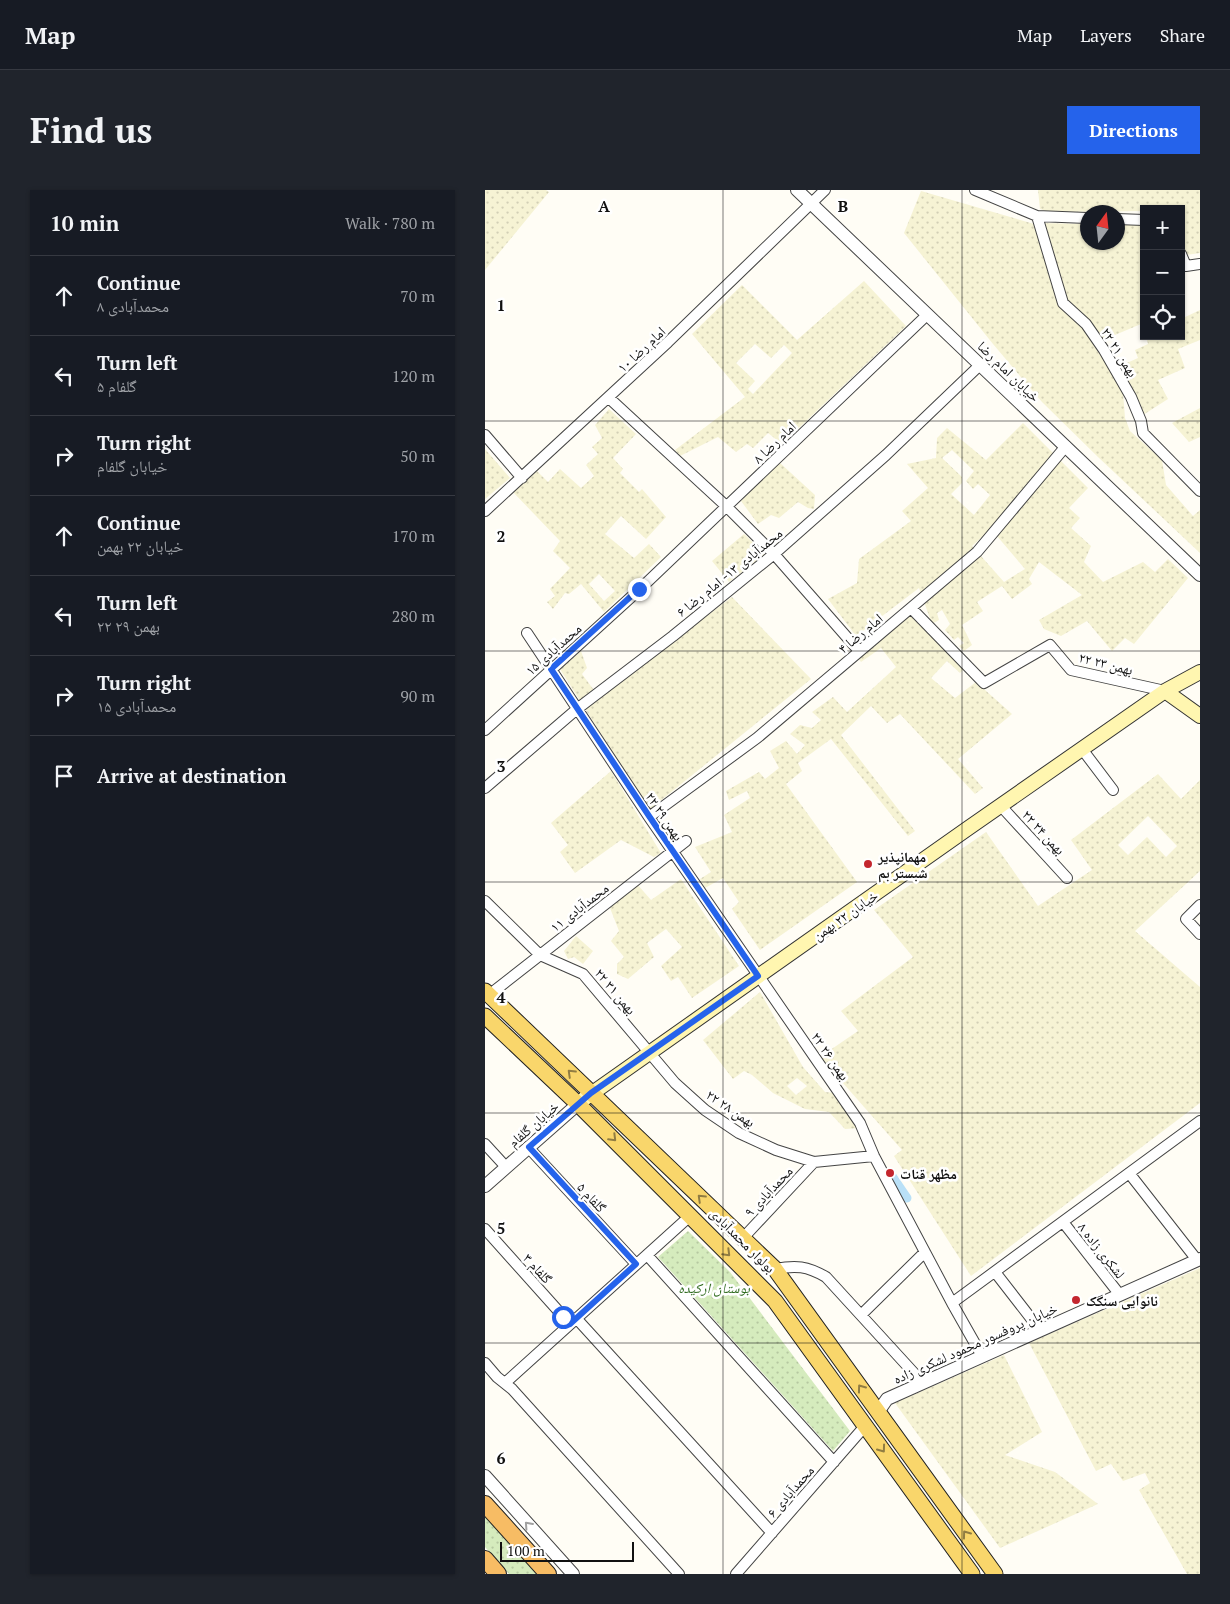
<!DOCTYPE html>
<meta charset="utf-8">
<style>
:root{--surface:#171b24;--page:#20242c;--text:#f1f3f6;--muted:#9ea1a6;--line:#363941;--accent:#2563eb}
body{margin:0;font-family:"PT Serif","Noto Naskh Arabic",serif;background:var(--page);color:var(--text)}
.controls{position:absolute;right:15px;top:15px;display:grid;overflow:hidden;border-radius:0px;box-shadow:0 1px 4px #0004}
.controls button{width:45px;height:45px;display:grid;place-items:center;padding:0;border:0;border-bottom:1px solid var(--line);background:var(--surface);color:var(--text);font:25px sans-serif}
.compass{position:absolute;left:595px;top:15px;width:45px;height:45px;border-radius:50%;background:var(--surface);box-shadow:0 1px 4px #0004;rotate:15deg}
.scale{position:absolute;left:15px;bottom:12px;width:134px;box-sizing:border-box;padding-left:5px;border:2px solid #111;border-top:0;font-size:14px;line-height:18px;white-space:nowrap;color:#111;-webkit-text-stroke:4px #fff;paint-order:stroke}
.stop{position:absolute;width:15px;height:15px;margin:-11px;border:4px solid #2563eb;border-radius:50%;background:#fff}
.stop.end{background:#2563eb;border-color:#fff;box-shadow:0 1px 5px #0008}
.list{margin:0;padding:0;list-style:none}
h2{display:flex;justify-content:space-between;align-items:center;height:65px;margin:0;padding:0 20px;font-size:21px}
h2 small{font-size:16px;font-weight:400;color:var(--muted)}
.list li{display:grid;grid-template-columns:32px 1fr auto;gap:15px;align-items:center;box-sizing:border-box;height:80px;padding:0 20px;border-top:1px solid var(--line)}
.list b{display:block;font-size:19px;white-space:nowrap}
.list p{margin:0;font-size:16px;white-space:nowrap;color:var(--muted)}
.list em{font-size:16px;font-style:normal;color:var(--muted)}
.icon{flex:none;width:28px;height:28px;fill:none;stroke:currentColor;stroke-width:2;stroke-linecap:round;stroke-linejoin:round}
.map{position:relative;flex:none;width:715px;height:1384px;overflow:hidden;border-radius:0px}
header{display:flex;align-items:center;gap:30px;box-sizing:border-box;height:70px;padding:0 25px;background:var(--surface);border-bottom:1px solid var(--line)}
header strong{font-size:24px}
nav{display:flex;gap:28px;margin-inline-start:auto;font-size:18px}
.intro{display:flex;align-items:center;justify-content:space-between;box-sizing:border-box;height:120px;padding:0 30px}
h1{margin:0;font-size:35px}
.button{padding:12px 22px;border-radius:0px;background:var(--accent);color:#fff;font-size:18px;font-weight:700}
main{display:flex;gap:30px;padding:0 30px}
aside{flex:1;background:var(--surface);border-radius:0px;box-shadow:0 1px 4px #0004}
.map>svg:first-child{display:block}
.farmland{fill:url(#farmland-dots);fill-rule:evenodd}
.green{fill:url(#green-dots)}
.lines{fill:none;stroke-linecap:round;stroke-linejoin:round}
.canal{stroke:#b9e0f7;stroke-width:9}
.minor-casing{stroke:#444;stroke-width:12}
.tertiary-casing{stroke:#444;stroke-width:14}
.secondary-casing{stroke:#333;stroke-width:16}
.primary-casing{stroke:#222;stroke-width:17}
.trunk-casing{stroke:#222;stroke-width:18}
.minor{stroke:#fff;stroke-width:10}
.tertiary{stroke:#fff;stroke-width:12}
.secondary{stroke:#fff6b0;stroke-width:14}
.primary{stroke:#f9d66b;stroke-width:15}
.trunk{stroke:#f7bc64;stroke-width:16}
.oneway{stroke:#917d42}
.oneway2{stroke:#a0a0a0}
.route{stroke:#2563eb;stroke-width:6}
.grid{fill:none;stroke:#111;stroke-width:1;stroke-opacity:0.55}
.poi-dot{fill:#c4262e;stroke:#fff;stroke-width:2}
.labels{text-anchor:middle;dominant-baseline:central;stroke-width:5;stroke-linejoin:round;paint-order:stroke}
.street-label{font-size:14px;fill:#111;stroke:#fff}
.poi-label{font-size:14px;font-weight:bold;fill:#111;stroke:#fff;text-anchor:start}
.park-label{font-size:14px;font-style:italic;fill:#2f6b1f;stroke:#fff}
.grid-label{font-size:16px;text-anchor:middle;font-weight:bold;fill:#111;stroke:#fff;stroke-width:5;stroke-linejoin:round;paint-order:stroke}
</style>
<header>
<strong>Map</strong>
<nav><a>Map</a><a>Layers</a><a>Share</a></nav>
</header>
<div class="intro"><h1>Find us</h1><a class="button">Directions</a></div>
<main>
<aside>
<h2>10 min<small>Walk · 780 m</small></h2>
<ul class="list">
<li><svg class="icon" aria-label="ahead" viewBox="0 0 24 24"><path d="M12 20V5M6 11l6-6 6 6"/></svg><div><b>Continue</b><p>محمدآبادی ۸</p></div><em>70 m</em></li>
<li><svg class="icon" aria-label="left" viewBox="0 0 24 24"><path d="M17 20v-9H6M10 6l-5 5 5 5"/></svg><div><b>Turn left</b><p>گلفام ۵</p></div><em>120 m</em></li>
<li><svg class="icon" aria-label="right" viewBox="0 0 24 24"><path d="M7 20v-9h11M14 6l5 5-5 5"/></svg><div><b>Turn right</b><p>خیابان گلفام</p></div><em>50 m</em></li>
<li><svg class="icon" aria-label="ahead" viewBox="0 0 24 24"><path d="M12 20V5M6 11l6-6 6 6"/></svg><div><b>Continue</b><p>خیابان ۲۲ بهمن</p></div><em>170 m</em></li>
<li><svg class="icon" aria-label="left" viewBox="0 0 24 24"><path d="M17 20v-9H6M10 6l-5 5 5 5"/></svg><div><b>Turn left</b><p>۲۲ بهمن ۲۹</p></div><em>280 m</em></li>
<li><svg class="icon" aria-label="right" viewBox="0 0 24 24"><path d="M7 20v-9h11M14 6l5 5-5 5"/></svg><div><b>Turn right</b><p>محمدآبادی ۱۵</p></div><em>90 m</em></li>
<li><svg class="icon" aria-label="arrive" viewBox="0 0 24 24"><path d="M6 21V4h12l-3 4 3 4H6"/></svg><div><b>Arrive at destination</b></div></li>
</ul>
</aside>
<div class="map">
<svg width="715" height="1384" viewBox="0 0 715 1384">
<defs>
<pattern id="farmland-dots" width="8" height="8" patternUnits="userSpaceOnUse" patternTransform="scale(1.25)"><rect width="8" height="8" fill="#f6f3d4"/><path d="M2 2h.1M6 6h.1" fill="none" stroke="#d2cfb5" stroke-width="1.8" stroke-linecap="round"/></pattern>
<pattern id="green-dots" width="8" height="8" patternUnits="userSpaceOnUse" patternTransform="scale(1.25)"><rect width="8" height="8" fill="#d5ebbd"/><path d="M2 2h.1M6 6h.1" fill="none" stroke="#b6c8a1" stroke-width="1.8" stroke-linecap="round"/></pattern>
</defs>
<rect width="100%" height="100%" fill="#fffdf5"/>
<path class="farmland" d="M0,0H61L64,2L0,80Z
M553,0H715V63L701,65L696,48V19H659V21L564,22L555,19Z
M436,1L549,34L571,109L598,137L638,202L640,228L645,241L677,270L681,295L708,326L715,320V363L613,267L557,212L508,154L419,43Z
M556,33L602,34V52H632L633,35H659V84L657,85L659,88V141L656,134L618,150L607,135L581,109Z
M379,91L421,136L297,254L283,243L268,258L262,254L251,262L233,247L195,266L190,260L260,207L207,144L257,95L312,150ZM270,154L286,168L299,155L307,163L268,204L263,199L270,191L251,173Z
M715,120V150L693,159L700,178L673,190L683,209L658,225L633,177L653,168L650,160L663,154L661,146H696V129Z
M715,218V247L704,252L687,233Z
M124,219L151,244L128,268L138,279L135,283L154,302L157,299L181,327L161,349L136,326L120,344L149,368L164,354L176,367L119,422L96,394L84,404L80,403L68,419L62,412L70,406L65,399L85,378L68,361L75,351L28,302L52,281L63,292L75,279L96,298L109,286L101,275L113,264L107,257L117,248L110,235ZM114,384L130,401L119,411L104,394Z
M538,233L603,298L584,318L595,328L586,338L606,356L599,372L618,392L658,372L670,382L683,369L703,388L649,454L640,448L627,461L602,431L576,446L559,439L554,430L597,405L554,372L544,389L547,394L527,409L517,396L492,412L498,421L477,435L487,455L479,461L474,456L479,453L473,447L469,450L460,440L465,434L457,420L452,423L454,430L447,434L434,398L371,446L343,409L372,393L374,369L426,331L417,321L443,298L422,274L451,268L452,248L462,238L501,270ZM467,260L489,281L481,291L488,299L493,294L505,305L489,325L466,304L477,293V287L457,268ZM506,339L540,379L519,392L487,356Z
M0,259L25,288L0,309Z
M294,272L330,305L329,319L323,318L313,312L294,328L286,325L273,334L256,311Z
M259,344L280,364L244,392L227,371Z
M247,407L326,489L164,620L75,479L96,461L102,478L97,484L114,507Z
M424,424L479,479L475,483L462,471L446,488L470,508L491,492L527,524L473,569L498,598L490,604L415,524L402,533L386,516L356,545L430,641L423,646L346,549L313,573L317,581L301,594L372,692L275,760L247,719L254,712L238,688L220,698L215,689L226,682L210,657L247,642L239,625L265,608L262,601L244,610L241,601L274,582L280,589L294,578L285,561L301,551L312,564L320,555L305,544L315,535L327,538L336,530L327,522L348,507L362,522L411,477L396,458L376,472L372,467Z
M126,581L176,663L169,667L136,650L90,683L75,662L83,655L66,633Z
M673,584L696,609L715,590V681L650,741L715,797V913L486,1086L409,966L417,960L335,867L373,841L356,821L428,767L389,720L501,642L553,716L607,680L586,650ZM663,626L692,656L681,667L662,647L643,665L633,655Z
M196,689L254,776L207,808L193,787L186,791L176,776L197,757L181,739L162,753L169,767L143,789L132,784V774L139,767L126,751L134,741L125,718L133,709L152,694L166,710Z
M91,746L108,761L98,774L89,767L83,769L79,761Z
M275,802L318,877L340,902L350,903L375,938L360,939L344,922L320,919L288,903L267,885L259,881L248,889L218,850ZM312,888L322,896L311,905L302,896Z
M715,1078V1384H702L654,1300L665,1293L660,1283L638,1291L626,1274L611,1281L544,1153Z
M519,1165L557,1242L520,1265L570,1282L613,1314L515,1358L410,1213Z"/>
<path class="green" d="M203,1041L245,1082L365,1241L348,1261L173,1067Z
M0,1326L52,1384H24L0,1357Z"/>
<g class="lines">
<path class="canal" d="M405,983L422,1008"/>
<defs>
<path id="minor" d="M490,0L552,26L602,28
M552,26L578,113L601,134L619,160L646,207L656,231L658,243L715,301
M632,29L659,30
M696,64L701,76L715,74
M124,208L241,316L289,364L374,461
M0,245L37,288
M0,321L183,152L340,0
M426,418L499,493L565,455L586,480L680,501
M42,443L164,627L375,933L389,966L467,1113L497,1166
M0,540L155,399L442,125
M597,559L628,600
M0,598L92,519L188,446L289,364L401,265L495,175
M516,616L582,688
M164,627L272,548L492,362L581,256
M0,711L55,765L98,784L190,893L220,920L254,943L291,960L329,972L389,966
M715,715L701,729L715,744
M4,805L201,651
M0,954L21,977
M43,957L151,1074
M644,983L712,1070
M578,1032L635,1105
M0,1039L85,1134
M258,1048L329,972
M162,1065L349,1272
M290,1079C311,1075 322,1076 341,1087L438,1193
M510,1082L555,1140
M467,1113L715,931
M376,1125L440,1062
M91,1128L287,1343
M0,1173L12,1187L27,1199L194,1384
M20,1193L205,1026
M251,1384L380,1236"/>
<path id="tertiary" d="M312,0L715,385
M0,996L93,914
M393,1222L402,1209L715,1069
M0,1286L88,1384"/>
<path id="secondary" d="M680,501L715,526
M99,909L482,639L680,501L715,482"/>
<path id="primary" d="M0,801L290,1079L510,1384
M0,826L93,914L290,1111L487,1384"/>
<path id="trunk" d="M0,1314L63,1384
M0,1369L13,1384"/>
</defs>
<use href="#minor" class="minor-casing"/>
<use href="#tertiary" class="tertiary-casing"/>
<use href="#secondary" class="secondary-casing"/>
<use href="#primary" class="primary-casing"/>
<use href="#trunk" class="trunk-casing"/>
<use href="#minor" class="minor"/>
<use href="#tertiary" class="tertiary"/>
<use href="#secondary" class="secondary"/>
<use href="#primary" class="primary"/>
<use href="#trunk" class="trunk"/>
</g>
<defs><path id="oneway-chevron" d="M-2-3.5L2.5 0L-2 3.5" fill="none" stroke-width="1.6" stroke-linecap="round" stroke-linejoin="round" transform="scale(1.25)"/></defs>
<g class="oneway">
<use href="#oneway-chevron" transform="translate(86 883) rotate(-136)"/>
<use href="#oneway-chevron" transform="translate(128 948) rotate(45)"/>
<use href="#oneway-chevron" transform="translate(216 1008) rotate(-136)"/>
<use href="#oneway-chevron" transform="translate(242 1063) rotate(45)"/>
<use href="#oneway-chevron" transform="translate(376 1198) rotate(-126)"/>
<use href="#oneway-chevron" transform="translate(397 1259) rotate(54)"/>
<use href="#oneway-chevron" transform="translate(481 1344) rotate(-126)"/>
</g>
<use class="oneway2" href="#oneway-chevron" transform="translate(43 1335) rotate(-132)"/>
<g class="lines">
<path class="route" d="M78,1127L85,1134L151,1074L44,957L106,903L273,786L164,626L66,479L154,399"/>
</g>
<path class="grid" d="M238,0V1384M477,0V1384M0,231H715M0,461H715M0,692H715M0,923H715M0,1153H715"/>
<g class="poi-dot">
<circle cx="383" cy="674" r="5"/>
<circle cx="405" cy="983" r="5"/>
<circle cx="591" cy="1110" r="5"/>
</g>
<g class="labels">
<g class="street-label">
<text transform="translate(156 159) rotate(-43)">امام رضا ۱۰</text>
<text transform="translate(635 162) rotate(58)">۲۲ بهمن ۲۱</text>
<text transform="translate(524 181) rotate(44)">خیابان امام رضا</text>
<text transform="translate(289 252) rotate(-44)">امام رضا ۸</text>
<text transform="translate(244 382) rotate(-39)">محمدآبادی ۱۳- امام رضا ۶</text>
<text transform="translate(375 443) rotate(-40)">امام رضا ۴</text>
<text transform="translate(68 459) rotate(-42)">محمدآبادی ۱۵</text>
<text transform="translate(621 473) rotate(14)">۲۲ بهمن ۲۳</text>
<text transform="translate(180 626) rotate(56)">۲۲ بهمن ۲۹</text>
<text transform="translate(559 642) rotate(47)">۲۲ بهمن ۲۴</text>
<text transform="translate(94 717) rotate(-38)">محمدآبادی ۱۱</text>
<text transform="translate(360 725) rotate(-35)">خیابان ۲۲ بهمن</text>
<text transform="translate(131 801) rotate(50)">۲۲ بهمن ۳۱</text>
<text transform="translate(346 866) rotate(55)">۲۲ بهمن ۲۶</text>
<text transform="translate(246 918) rotate(34)">۲۲ بهمن ۲۸</text>
<text transform="translate(48 934) rotate(-41)">خیابان گلفام</text>
<text transform="translate(283 1001) rotate(-47)">محمدآبادی ۹</text>
<text transform="translate(107 1007) rotate(47)">گلفام ۵</text>
<text transform="translate(258 1050) rotate(45)">بولوار محمدآبادی</text>
<text transform="translate(617 1060) rotate(52)">لشکری زاده ٨</text>
<text transform="translate(53 1078) rotate(48)">گلفام ۳</text>
<text transform="translate(490 1153) rotate(-24)">خیابان پروفسور محمود لشکری زاده</text>
<text transform="translate(305 1301) rotate(-49)">محمدآبادی ۶</text>
</g>
<g class="poi-label">
<text x="393" y="666">مهمانپذیر<tspan x="393" dy="16">شبستر بم</tspan></text>
<text x="415" y="983">مظهر قنات</text>
<text x="601" y="1110">نانوایی سنگک</text>
</g>
<g class="park-label">
<text x="229" y="1097">بوستان ارکیده</text>
</g>
</g>
<g class="grid-label">
<text x="119" y="22">A</text>
<text x="358" y="22">B</text>
<text x="16" y="121">1</text>
<text x="16" y="352">2</text>
<text x="16" y="582">3</text>
<text x="16" y="813">4</text>
<text x="16" y="1044">5</text>
<text x="16" y="1274">6</text>
</g>
</svg>
<div class="controls">
<button>+</button>
<button>−</button>
<button><svg class="icon" aria-label="locate" viewBox="0 0 24 24"><circle cx="12" cy="12" r="6"/><path d="M12 2v4M12 18v4M2 12h4M18 12h4"/></svg></button>
</div>
<svg class="compass" viewBox="-18 -18 36 36"><path d="M0-13l5 13h-10z" fill="#e53935"/><path d="M0 13l5-13h-10z" fill="#9ea1a6"/></svg>
<div class="scale">100 m</div>
<div class="stop" style="left:78px;top:1127px"></div>
<div class="stop end" style="left:154px;top:399px"></div>
</div>
</main>
